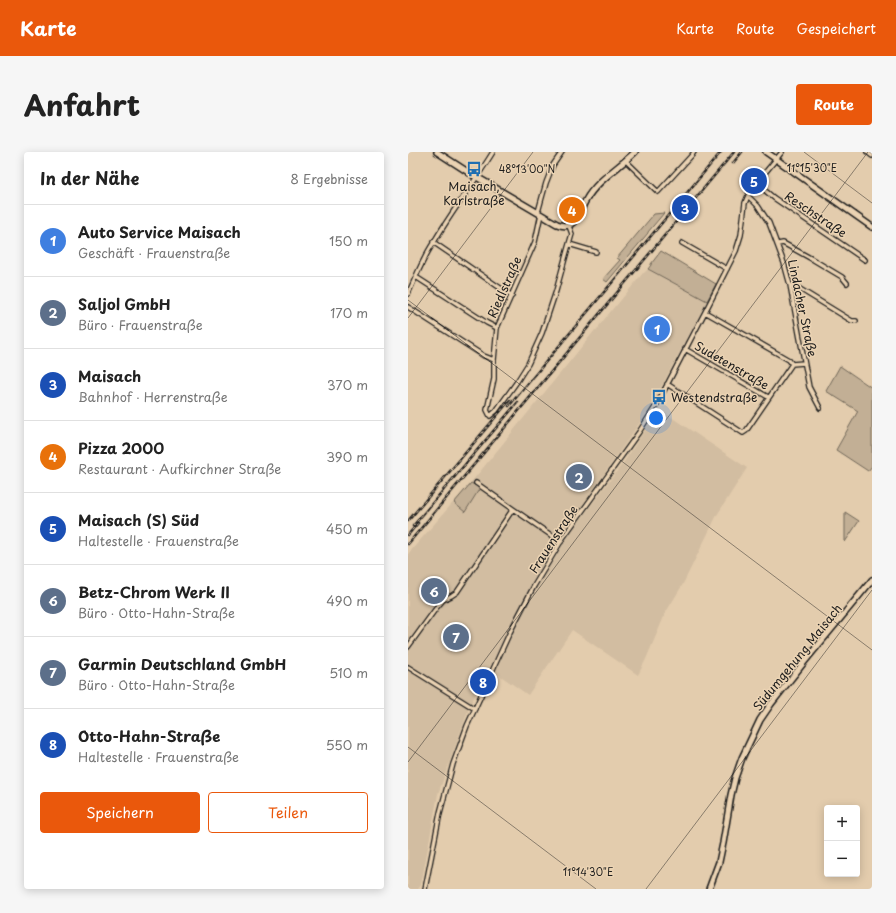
<!DOCTYPE html>
<html lang="de">
<meta charset="utf-8">
<style>
:root{--surface:#fff;--page:#f6f6f6;--text:#222;--muted:#767676;--line:#e0e0e0;--accent:#ea580c}
body{margin:0;font-family:"Playpen Sans",sans-serif;background:var(--page);color:var(--text)}
.controls{position:absolute;right:12px;bottom:12px;display:grid;overflow:hidden;border-radius:4px;box-shadow:0 2px 10px #0003}
.controls button{width:36px;height:36px;display:grid;place-items:center;padding:0;border:0;border-bottom:1px solid var(--line);background:var(--surface);color:var(--text);font:20px sans-serif}
.you{position:absolute;left:248px;top:266px;width:14px;height:14px;margin:-10px;border:3px solid #fff;border-radius:50%;background:#1a73e8;box-shadow:0 0 0 6px #1a73e833}
.badge{display:grid;place-items:center;width:26px;height:26px;border-radius:50%;background:var(--accent);color:#fff;font-size:13px;font-weight:700}
.pin{position:absolute;translate:-50% -50%;border:2px solid #fff;box-shadow:0 1px 4px #0006}
.list{margin:0;padding:0;list-style:none}
h2{display:flex;justify-content:space-between;align-items:center;height:52px;margin:0;padding:0 16px;font-size:17px}
h2 small{font-size:13px;font-weight:400;color:var(--muted)}
.list li{display:grid;grid-template-columns:26px 1fr auto;gap:12px;align-items:center;box-sizing:border-box;height:72px;padding:0 16px;border-top:1px solid var(--line)}
.list b{display:block;font-size:15px;white-space:nowrap}
.list p{margin:0;font-size:13px;white-space:nowrap;color:var(--muted)}
.list em{font-size:13px;font-style:normal;color:var(--muted)}
.actions{display:flex;gap:8px;padding:12px 16px}
.actions a{flex:1;padding:9px 0;border:1px solid var(--accent);border-radius:4px;text-align:center;font-size:14px;color:var(--accent)}
.actions .main{background:var(--accent);color:#fff}
.map{position:relative;flex:none;width:464px;height:737px;overflow:hidden;border-radius:4px}
header{display:flex;align-items:center;gap:24px;box-sizing:border-box;height:56px;padding:0 20px;background:var(--accent);color:#fff}
header strong{font-size:19px}
nav{display:flex;gap:22px;margin-inline-start:auto;font-size:14px}
.intro{display:flex;align-items:center;justify-content:space-between;box-sizing:border-box;height:96px;padding:0 24px}
h1{margin:0;font-size:28px}
.button{padding:10px 18px;border-radius:4px;background:var(--accent);color:#fff;font-size:14px;font-weight:700}
main{display:flex;gap:24px;padding:0 24px}
aside{flex:1;background:var(--surface);border-radius:4px;box-shadow:0 2px 10px #0003}
.map>svg:first-child{display:block}
.built{fill:#d2bda1}
.green{fill:#c2af95;stroke:#6f6658}
.lines{fill:none;stroke-linecap:round;stroke-linejoin:round}
.street-casing{stroke:#1c1c1c;stroke-width:6}
.secondary-casing{stroke:#1c1c1c;stroke-width:8}
.street{stroke:#ebd3b3;stroke-width:3.5}
.secondary{stroke:#ebd3b3;stroke-width:5}
.rail-casing{stroke:#1c1c1c;stroke-width:2.5}
.rail{stroke:#ebd3b3;stroke-width:1;stroke-dasharray:3;stroke-linecap:butt}
.ticks{fill:none;stroke:#1c1c1c;stroke-width:1;stroke-opacity:0.45}
.labels{text-anchor:middle;dominant-baseline:central;stroke-width:3;stroke-linejoin:round;paint-order:stroke}
.poi-label{font-size:12px;fill:#1c1c1c;stroke:#ebd3b3}
.street-label{font-size:12px;fill:#1c1c1c;stroke:#ebd3b3}
.ticks-label{font-size:10px;text-anchor:middle;fill:#1c1c1c;stroke:#ebd3b3;stroke-width:3;stroke-linejoin:round;paint-order:stroke}
</style>
<header>
<strong>Karte</strong>
<nav><a>Karte</a><a>Route</a><a>Gespeichert</a></nav>
</header>
<div class="intro"><h1>Anfahrt</h1><a class="button">Route</a></div>
<main>
<aside>
<h2>In der Nähe<small>8 Ergebnisse</small></h2>
<ul class="list">
<li><span class="badge" style="background:#3f7fe0">1</span><div><b>Auto Service Maisach</b><p>Geschäft · Frauenstraße</p></div><em>150 m</em></li>
<li><span class="badge" style="background:#5c6f8a">2</span><div><b>Saljol GmbH</b><p>Büro · Frauenstraße</p></div><em>170 m</em></li>
<li><span class="badge" style="background:#1a4fb4">3</span><div><b>Maisach</b><p>Bahnhof · Herrenstraße</p></div><em>370 m</em></li>
<li><span class="badge" style="background:#e8710a">4</span><div><b>Pizza 2000</b><p>Restaurant · Aufkirchner Straße</p></div><em>390 m</em></li>
<li><span class="badge" style="background:#1a4fb4">5</span><div><b>Maisach (S) Süd</b><p>Haltestelle · Frauenstraße</p></div><em>450 m</em></li>
<li><span class="badge" style="background:#5c6f8a">6</span><div><b>Betz-Chrom Werk II</b><p>Büro · Otto-Hahn-Straße</p></div><em>490 m</em></li>
<li><span class="badge" style="background:#5c6f8a">7</span><div><b>Garmin Deutschland GmbH</b><p>Büro · Otto-Hahn-Straße</p></div><em>510 m</em></li>
<li><span class="badge" style="background:#1a4fb4">8</span><div><b>Otto-Hahn-Straße</b><p>Haltestelle · Frauenstraße</p></div><em>550 m</em></li>
</ul>
<div class="actions"><a class="main">Speichern</a><a>Teilen</a></div>
</aside>
<div class="map">
<svg width="464" height="737" viewBox="0 0 464 737">
<rect width="100%" height="100%" fill="#e3ccad"/>
<filter id="ink" filterUnits="userSpaceOnUse"><feTurbulence type="fractalNoise" baseFrequency=".025" numOctaves="2"/><feDisplacementMap in="SourceGraphic" scale="8" xChannelSelector="R" yChannelSelector="G"/><feConvolveMatrix kernelMatrix="1 2 1 2 8 2 1 2 1" color-interpolation-filters="sRGB"/></filter>
<g filter="url(#ink)">
<path class="built" d="M240,117L299,149L242,256L152,385L124,434L63,551L30,642L13,733L10,737H0V402L70,322L163,208L187,178H189L191,176V174L207,154H208L235,121H236Z
M251,257L339,316L309,363L275,432L258,460L238,507L230,523L164,478L120,543L87,520L106,478L128,435L157,388L218,307Z"/>
<path class="green" d="M256,61L240,80V81L199,130L195,127L212,108L209,106L246,62Z
M253,99L308,132L299,149L240,117L243,113V112Z
M432,214L464,236V314L460,319L428,298L450,259L418,239Z
M63,331L72,336L57,360L46,351Z
M437,360L451,369L437,390Z"/>
<g class="lines">
<defs>
<path id="street" d="M459,0L464,4
M218,9L250,40L284,3L286,0
M348,31L366,46L457,108
M340,44L350,54L361,71L376,111L382,133L401,235L412,256
M130,60L138,31L145,13L154,0
M133,62L127,90L89,176L86,208V227L79,258L82,264L88,259L108,231L120,212L134,181L148,139L161,92L164,82L161,74
M25,90L104,144
M274,91L319,117
M161,92L188,100
M370,92L375,91L404,107L434,125L439,131
M8,125L79,171L89,176
M382,133L387,134L444,169H448
M0,142C8,125 15,106 26,90C44,59 66,31 85,0
M0,155L76,204L86,208
M297,160L381,208L384,212L396,211
M277,197L360,245
M259,232L335,281L338,279L384,212
M68,331L105,357
M0,495L29,455L35,448L43,444L49,440L105,357L153,390
M0,515L67,557
M17,737L32,661L45,612L59,574L102,480L126,434L155,386L231,280L249,252L297,160L328,99L333,83L337,51L342,39L374,0"/>
<path id="secondary" d="M29,0L60,20L149,72C154,74 158,75 163,72C171,67 173,56 178,48C188,29 212,15 227,0
M358,0L464,75
M301,737L311,710L315,691L323,643L327,626L334,606L352,568L363,552L397,509L464,428"/>
</defs>
<use href="#street" class="street-casing"/>
<use href="#secondary" class="secondary-casing"/>
<use href="#street" class="street"/>
<use href="#secondary" class="secondary"/>
<defs>
<path id="rail" d="M325,11L334,0
M101,254L313,0
M0,369L102,248
M5,374L110,250
M0,383L10,371
M0,392L326,0"/>
</defs>
<use href="#rail" class="rail-casing"/>
<use href="#rail" class="rail"/>
</g>
</g>
<path class="ticks" d="M396,0L464,51M0,148L464,498M0,166L125,0M0,595L188,737M0,610L460,0M238,737L464,438"/>
<defs>
<symbol id="bus-bare" viewBox="-9 -9 18 18"><path d="M-5-6H5V4H4V6H2V4H-2V6H-4V4H-5ZM-3.5-4V0h7V-4ZM-3.5 1.2v1.5H-2V1.2ZM2 1.2v1.5H3.5V1.2Z" fill="#1f6fb2" stroke="#ebd3b3" stroke-width="2.5" paint-order="stroke"/></symbol>
</defs>
<g fill-rule="evenodd">
<use href="#bus-bare" x="55" y="6" width="22" height="22"/>
<use href="#bus-bare" x="240" y="234" width="22" height="22"/>
</g>
<g class="labels">
<g class="poi-label">
<text x="66" y="34">Maisach,<tspan x="66" dy="14">Karlstraße</tspan></text>
<text x="263" y="245" text-anchor="start">Westendstraße</text>
</g>
<g class="street-label">
<text transform="translate(408 62) rotate(34)">Reschstraße</text>
<text transform="translate(96 135) rotate(-66)">Riedlstraße</text>
<text transform="translate(395 156) rotate(78)">Lindacher Straße</text>
<text transform="translate(324 213) rotate(30)">Sudetenstraße</text>
<text transform="translate(145 387) rotate(-57)">Frauenstraße</text>
<text transform="translate(389 505) rotate(-51)">Südumgehung Maisach</text>
</g>
</g>
<g class="ticks-label">
<text x="404" y="20">11°15'30"E</text>
<text x="119" y="21">48°13'00"N</text>
<text x="180" y="724">11°14'30"E</text>
</g>
</svg>
<div class="controls">
<button>+</button>
<button>−</button>
</div>
<div class="you"></div>
<div class="pin badge" style="left:249px;top:177px;background:#3f7fe0">1</div>
<div class="pin badge" style="left:171px;top:325px;background:#5c6f8a">2</div>
<div class="pin badge" style="left:277px;top:56px;background:#1a4fb4">3</div>
<div class="pin badge" style="left:164px;top:58px;background:#e8710a">4</div>
<div class="pin badge" style="left:346px;top:29px;background:#1a4fb4">5</div>
<div class="pin badge" style="left:26px;top:439px;background:#5c6f8a">6</div>
<div class="pin badge" style="left:48px;top:485px;background:#5c6f8a">7</div>
<div class="pin badge" style="left:75px;top:530px;background:#1a4fb4">8</div>
</div>
</main>
